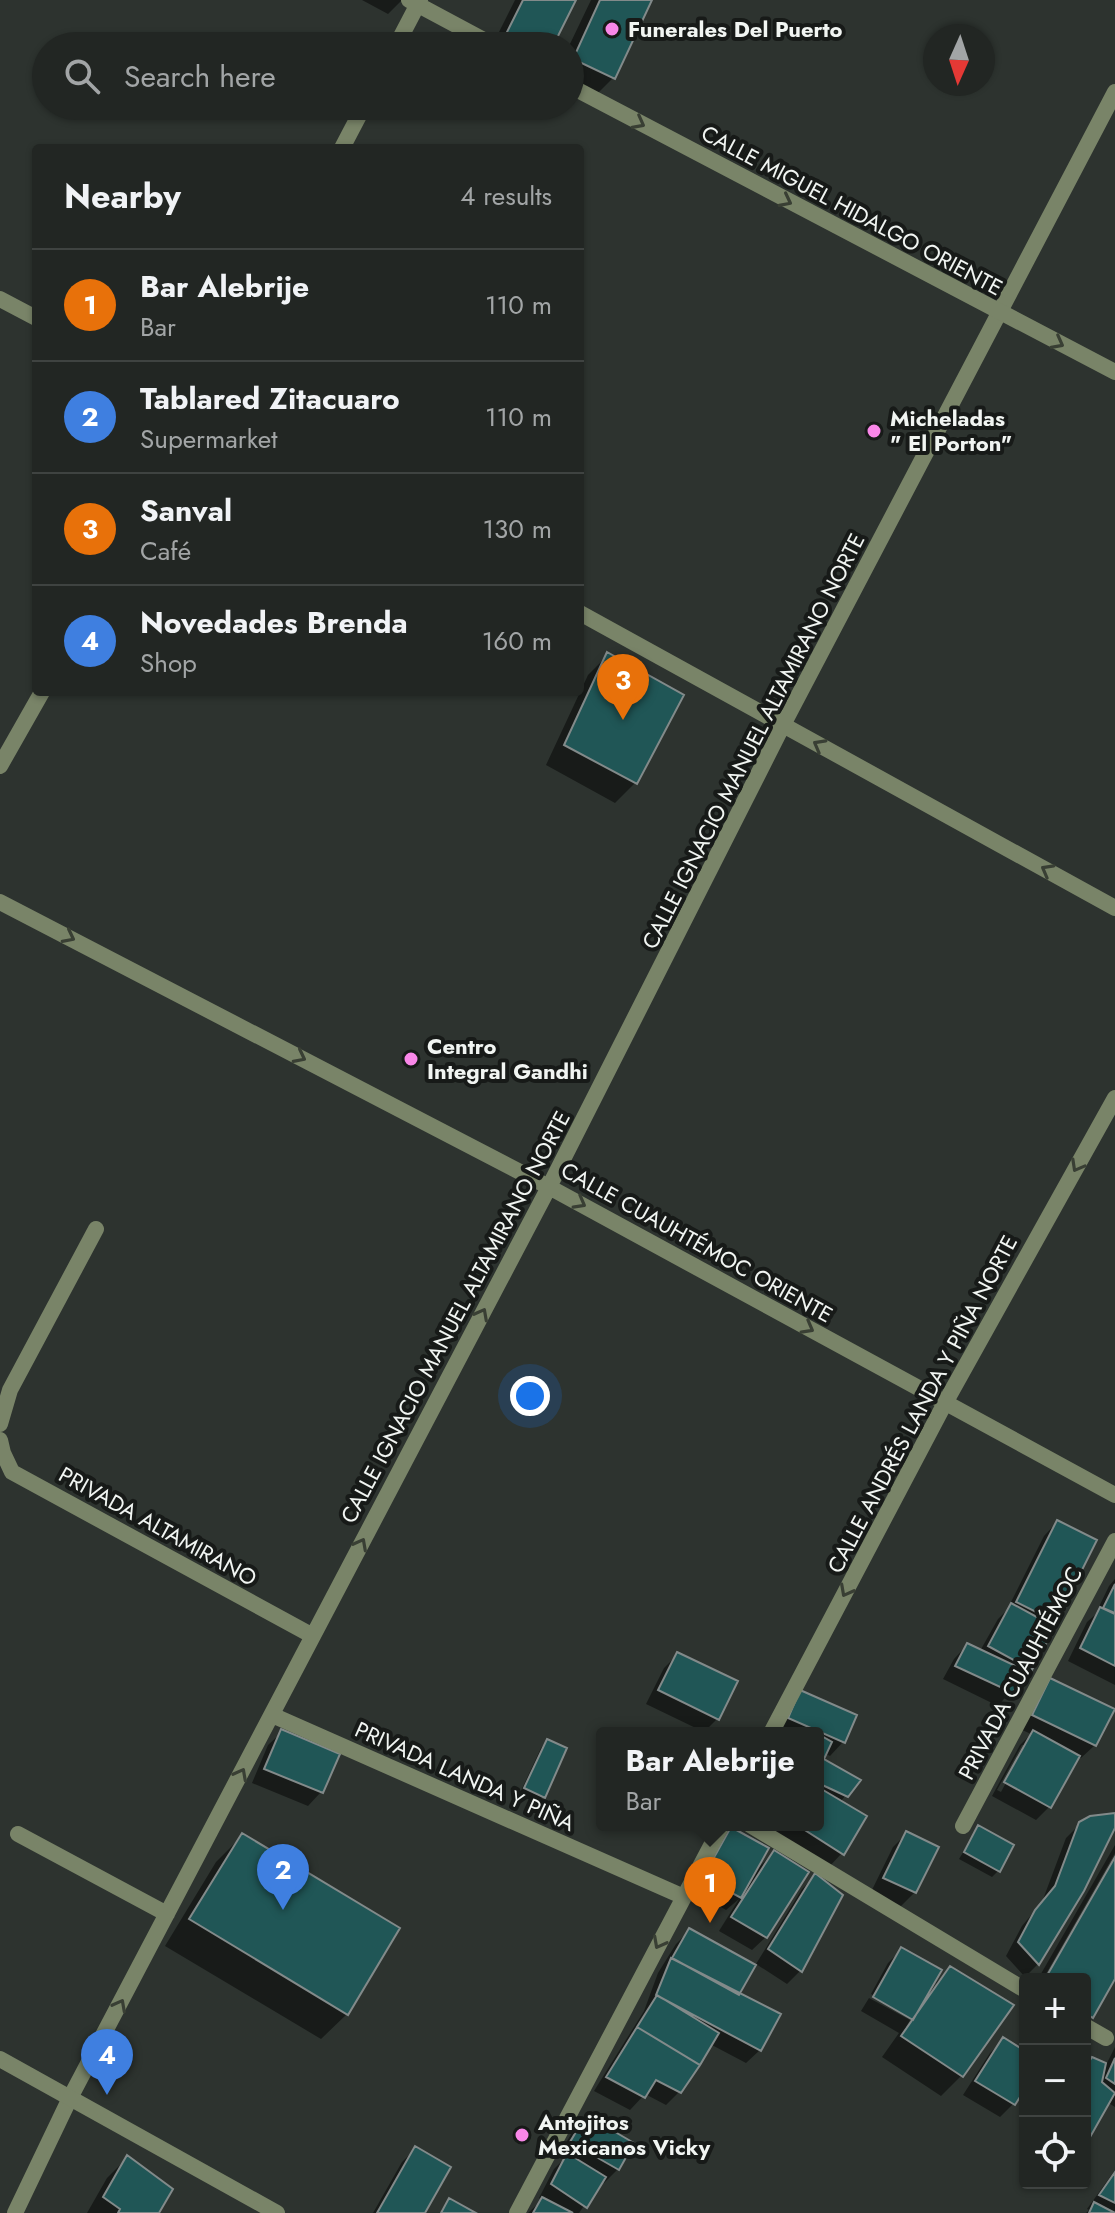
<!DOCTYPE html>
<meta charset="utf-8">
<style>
:root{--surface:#222623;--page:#2e3230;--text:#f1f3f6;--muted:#a2a5a6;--line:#3f4341;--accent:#ea580c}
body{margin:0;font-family:Jost,sans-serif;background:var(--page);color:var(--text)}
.controls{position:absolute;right:24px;bottom:24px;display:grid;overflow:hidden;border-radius:8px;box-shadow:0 2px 6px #0004}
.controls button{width:72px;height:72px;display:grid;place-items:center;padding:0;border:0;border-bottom:2px solid var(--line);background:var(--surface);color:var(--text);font:40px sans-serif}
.compass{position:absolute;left:923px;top:24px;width:72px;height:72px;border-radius:50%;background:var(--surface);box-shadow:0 2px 6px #0004;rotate:183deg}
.you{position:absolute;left:530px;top:1396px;width:28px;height:28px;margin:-20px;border:6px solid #fff;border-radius:50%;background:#1a73e8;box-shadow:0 0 0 12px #1a73e833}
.badge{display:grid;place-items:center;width:52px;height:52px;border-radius:50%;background:var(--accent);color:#fff;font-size:26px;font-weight:700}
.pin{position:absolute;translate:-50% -66px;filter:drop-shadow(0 2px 4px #0008)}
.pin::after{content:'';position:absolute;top:42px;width:28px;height:24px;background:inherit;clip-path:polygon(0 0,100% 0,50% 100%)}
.popup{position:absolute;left:596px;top:1727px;width:228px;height:104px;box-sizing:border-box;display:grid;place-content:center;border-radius:8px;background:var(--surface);filter:drop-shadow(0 2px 6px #0005);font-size:26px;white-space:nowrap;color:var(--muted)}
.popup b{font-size:30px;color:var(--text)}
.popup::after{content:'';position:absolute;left:50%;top:100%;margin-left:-16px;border:16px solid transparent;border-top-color:var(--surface)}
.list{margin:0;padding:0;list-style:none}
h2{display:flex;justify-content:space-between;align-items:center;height:104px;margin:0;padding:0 32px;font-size:34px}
h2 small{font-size:26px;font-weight:400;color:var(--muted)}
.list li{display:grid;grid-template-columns:52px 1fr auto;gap:24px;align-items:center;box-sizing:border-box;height:112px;padding:0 32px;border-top:2px solid var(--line)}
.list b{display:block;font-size:30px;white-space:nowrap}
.list p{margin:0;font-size:26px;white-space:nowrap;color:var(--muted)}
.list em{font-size:26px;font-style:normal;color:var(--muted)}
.icon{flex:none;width:44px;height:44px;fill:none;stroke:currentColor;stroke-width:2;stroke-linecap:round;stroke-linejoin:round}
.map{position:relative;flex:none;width:1115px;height:2213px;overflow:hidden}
.search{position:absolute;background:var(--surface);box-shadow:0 2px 6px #0004;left:32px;top:32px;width:552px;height:88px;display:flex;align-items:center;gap:20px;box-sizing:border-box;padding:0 28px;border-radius:44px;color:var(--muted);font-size:30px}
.panel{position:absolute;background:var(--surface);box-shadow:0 2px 6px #0004;left:32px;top:144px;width:552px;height:552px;border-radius:8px}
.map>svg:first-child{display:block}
.shadow{fill:#0007;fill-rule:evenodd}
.building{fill:#205656;stroke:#828a8a;stroke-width:2}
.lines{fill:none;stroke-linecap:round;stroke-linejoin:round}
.minor{stroke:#798468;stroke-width:16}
.tertiary{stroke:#798468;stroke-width:16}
.oneway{stroke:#393f34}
.poi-dot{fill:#f987e8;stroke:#171a18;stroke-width:3}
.labels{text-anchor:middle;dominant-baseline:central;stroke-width:8;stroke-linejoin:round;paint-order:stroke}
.poi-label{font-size:22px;font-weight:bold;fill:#f1f5f2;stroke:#171a18;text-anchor:start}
.street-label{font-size:22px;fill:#f1f5f2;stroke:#171a18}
</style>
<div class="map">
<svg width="1115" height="2213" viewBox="0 0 1115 2213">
<rect width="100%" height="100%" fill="#2d332f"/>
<path class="shadow" d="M362,0H402L388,14Z
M515,0H574L551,46H492Z
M591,0H650L613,78L593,98L570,87L569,46Z
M608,655L682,696L635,783L615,803L546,765L588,675Z
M1057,1522L1054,1620L1049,1626L1030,1668L998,1706L943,1679L954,1659L967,1645L980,1651L998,1619L1007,1610L1044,1536Z
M1115,1579V1685L1068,1661L1087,1622L1095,1615L1109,1586Z
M677,1655L717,1719L704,1732L646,1704L664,1668Z
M1037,1693L1095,1745L1081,1758L1078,1757L1049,1807L1036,1820L992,1796L1020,1745L1031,1734L1020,1729ZM1022,1745H1026L1001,1792L997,1790Z
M787,1706L843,1742L830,1756L824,1753L821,1760L846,1795L840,1802L842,1853L829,1867L762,1825H818V1733H778Z
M282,1732L321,1792L308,1806L252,1783L268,1745Z
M547,1741L543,1796L537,1803L519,1795L541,1748Z
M1115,1815V1824L1082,1890L1038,1964L1025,1977L1006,1956L1022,1926L1042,1902L1066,1838L1080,1824Z
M978,1828L998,1871L992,1877L959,1859Z
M731,1829L755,1871L774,1852L766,1937L752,1950L719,1931L739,1899L726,1910L692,1890L718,1843Z
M907,1833L915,1892L901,1906L871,1892L893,1847Z
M242,1836L347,2014L321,2039L165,1946L216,1862Z
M1115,1845V1853L1043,1979H1038Z
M815,1876L800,1971L787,1984L756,1964L802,1889Z
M689,1931L737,1994L760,2050L746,2063L710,2044L680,2091L666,2105L645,2094L630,2110L594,2091L644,2011L658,1973L676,1944Z
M902,1949L930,1990L935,1985L910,2020V2016L871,1994L888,1963Z
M950,1969L1011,2005L961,2076L941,2096L882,2057L899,2033L861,2011L869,1998L910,2020L906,2027L908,2029L939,1985L936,1983Z
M1003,2040L1025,2054V2086L1013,2104L1000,2117L963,2095L990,2053Z
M1115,2047V2107L1107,2102L1085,2142V2066L1092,2059L1106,2065Z
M586,2117L618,2169L604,2183L601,2181L579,2213H528L542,2200L539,2198L554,2169L564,2159L558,2156L573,2131Z
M415,2149L423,2213H373L402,2162Z
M127,2158L156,2213H87L107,2178Z
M1115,2170V2213H1086L1089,2210L1087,2209Z"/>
<path class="building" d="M523,0H576L553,46H535L507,32Z
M600,0H652L615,79L573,59Z
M607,652L684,695L637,784L564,745Z
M1057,1520L1097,1540L1056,1622L1016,1602Z
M1115,1584V1613L1103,1608Z
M1011,1603L1055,1627L1032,1670L988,1646Z
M1100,1607L1115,1614V1666L1080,1648Z
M967,1643L1024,1670L1013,1693L955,1666Z
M677,1652L738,1681L719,1720L658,1690Z
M1050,1678L1115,1709L1096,1746L1032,1715Z
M800,1690L857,1715L845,1743L788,1718Z
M281,1729L340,1754L323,1793L264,1769Z
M1033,1730L1080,1756L1051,1808L1004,1782Z
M818,1734L832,1742L824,1759L861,1780L848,1797L818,1783Z
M547,1739L567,1748L545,1798L524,1788Z
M818,1787L867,1816L844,1855L797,1825H818Z
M1115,1813V1828L1084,1891L1039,1965L1018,1942L1035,1910L1055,1886L1079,1822L1090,1816Z
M978,1825L1014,1845L1000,1872L964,1852Z
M731,1827L769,1848L741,1898L703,1877Z
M906,1831L939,1847L916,1893L883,1878Z
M242,1833L400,1928L348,2015L189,1919Z
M774,1850L809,1872L767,1938L731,1917Z
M1115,1857V1979L1093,2018L1085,2013V1979H1045Z
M815,1873L843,1895L802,1972L768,1949Z
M689,1928L756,1965L739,1995L672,1958Z
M901,1947L942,1970L913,2020L873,1997Z
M671,1958L781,2014L761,2051L656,1995Z
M950,1966L1014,2005L963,2077L901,2036Z
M657,1995L719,2033L700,2065L637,2027Z
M637,2027L700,2065L681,2093L656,2080L645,2098L606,2077Z
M1003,2037L1025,2051V2089L1015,2105L975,2081Z
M1092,2057L1106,2063L1102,2082L1115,2093L1085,2146V2068Z
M1115,2058V2084L1106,2078Z
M586,2115L634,2143L619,2170L570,2142Z
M415,2146L451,2167L425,2213H377Z
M567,2153L606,2177L587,2208L551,2184Z
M127,2155L173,2189L159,2213H118L120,2209L103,2197Z
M1115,2172V2203L1099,2195Z
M542,2197L573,2213H533Z
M449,2198L476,2213H441Z
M1094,2202L1115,2213H1089Z"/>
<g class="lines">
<path class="minor" d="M0,299L36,318
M580,613L1115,908
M0,902L549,1187L1115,1495
M0,1424L10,1390L96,1229
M0,1440L3,1453L12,1472L313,1636
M272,1715L684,1897
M771,1733L945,1403L1115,1098
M750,1825L1025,1990
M963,1826L1115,1541
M18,1834L167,1914
M1085,2026L1106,2038
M15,2213L70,2098L549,1187L783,725L1115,92
M517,2213L722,1825"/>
<path class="tertiary" d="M409,0L495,46
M396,46L420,0
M570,86L1115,372
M342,148L364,106
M0,766L42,692
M0,2059L277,2213"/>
</g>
<defs><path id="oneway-chevron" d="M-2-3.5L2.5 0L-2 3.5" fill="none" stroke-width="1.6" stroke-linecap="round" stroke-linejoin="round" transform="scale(2)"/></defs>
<g class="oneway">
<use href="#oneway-chevron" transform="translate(639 123) rotate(28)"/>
<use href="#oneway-chevron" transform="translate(786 201) rotate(27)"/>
<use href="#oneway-chevron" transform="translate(1058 343) rotate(28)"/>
<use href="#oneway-chevron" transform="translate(819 745) rotate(-151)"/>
<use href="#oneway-chevron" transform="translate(1047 870) rotate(-151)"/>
<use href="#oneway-chevron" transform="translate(69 937) rotate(27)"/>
<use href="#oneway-chevron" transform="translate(300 1057) rotate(27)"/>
<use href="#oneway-chevron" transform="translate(1077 1166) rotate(119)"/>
<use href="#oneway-chevron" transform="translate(580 1203) rotate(29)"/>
<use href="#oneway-chevron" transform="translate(482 1314) rotate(-62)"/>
<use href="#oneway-chevron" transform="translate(808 1328) rotate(29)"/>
<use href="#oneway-chevron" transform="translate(361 1544) rotate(-62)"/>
<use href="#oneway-chevron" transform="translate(846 1591) rotate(118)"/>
<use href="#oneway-chevron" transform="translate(241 1774) rotate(-62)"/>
<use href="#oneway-chevron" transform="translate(659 1943) rotate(118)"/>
<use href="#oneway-chevron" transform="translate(120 2005) rotate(-62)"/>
</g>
<g class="poi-dot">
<circle cx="612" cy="29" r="8"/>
<circle cx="874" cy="431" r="8"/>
<circle cx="411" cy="1059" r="8"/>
<circle cx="522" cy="2135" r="8"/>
</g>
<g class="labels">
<g class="poi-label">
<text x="628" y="29">Funerales Del Puerto</text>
<text x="890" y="418">Micheladas<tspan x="890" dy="25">" El Porton"</tspan></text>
<text x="427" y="1046">Centro<tspan x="427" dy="25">Integral Gandhi</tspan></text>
<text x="538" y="2122">Antojitos<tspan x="538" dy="25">Mexicanos Vicky</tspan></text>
</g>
<g class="street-label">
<text transform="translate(852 210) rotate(28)">CALLE MIGUEL HIDALGO ORIENTE</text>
<text transform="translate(753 741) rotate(-63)">CALLE IGNACIO MANUEL ALTAMIRANO NORTE</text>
<text transform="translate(697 1242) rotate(29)">CALLE CUAUHTÉMOC ORIENTE</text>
<text transform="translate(455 1317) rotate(-62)">CALLE IGNACIO MANUEL ALTAMIRANO NORTE</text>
<text transform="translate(922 1404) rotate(-62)">CALLE ANDRÉS LANDA Y PIÑA NORTE</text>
<text transform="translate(158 1526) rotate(29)">PRIVADA ALTAMIRANO</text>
<text transform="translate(1020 1673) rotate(-62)">PRIVADA CUAUHTÉMOC</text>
<text transform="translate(465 1776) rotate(24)">PRIVADA LANDA Y PIÑA</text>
</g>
</g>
</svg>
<div class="controls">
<button>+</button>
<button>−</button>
<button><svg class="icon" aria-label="locate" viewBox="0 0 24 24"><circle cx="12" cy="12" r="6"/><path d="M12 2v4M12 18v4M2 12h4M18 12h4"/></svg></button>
</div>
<svg class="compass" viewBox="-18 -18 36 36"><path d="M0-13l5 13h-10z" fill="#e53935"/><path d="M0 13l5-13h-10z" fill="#a2a5a6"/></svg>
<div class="you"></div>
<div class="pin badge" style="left:710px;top:1923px;background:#e8710a">1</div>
<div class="popup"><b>Bar Alebrije</b>Bar</div>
<div class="pin badge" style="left:283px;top:1910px;background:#3f7fe0">2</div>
<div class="pin badge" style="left:623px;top:720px;background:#e8710a">3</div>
<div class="pin badge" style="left:107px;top:2095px;background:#3f7fe0">4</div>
<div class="search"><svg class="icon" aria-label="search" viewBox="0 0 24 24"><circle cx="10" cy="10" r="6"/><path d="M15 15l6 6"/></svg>Search here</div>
<section class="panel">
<h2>Nearby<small>4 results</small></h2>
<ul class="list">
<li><span class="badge" style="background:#e8710a">1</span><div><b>Bar Alebrije</b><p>Bar</p></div><em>110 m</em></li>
<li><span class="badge" style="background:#3f7fe0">2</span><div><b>Tablared Zitacuaro</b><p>Supermarket</p></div><em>110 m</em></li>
<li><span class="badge" style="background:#e8710a">3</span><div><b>Sanval</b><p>Café</p></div><em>130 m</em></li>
<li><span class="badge" style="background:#3f7fe0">4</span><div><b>Novedades Brenda</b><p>Shop</p></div><em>160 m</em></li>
</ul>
</section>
</div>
